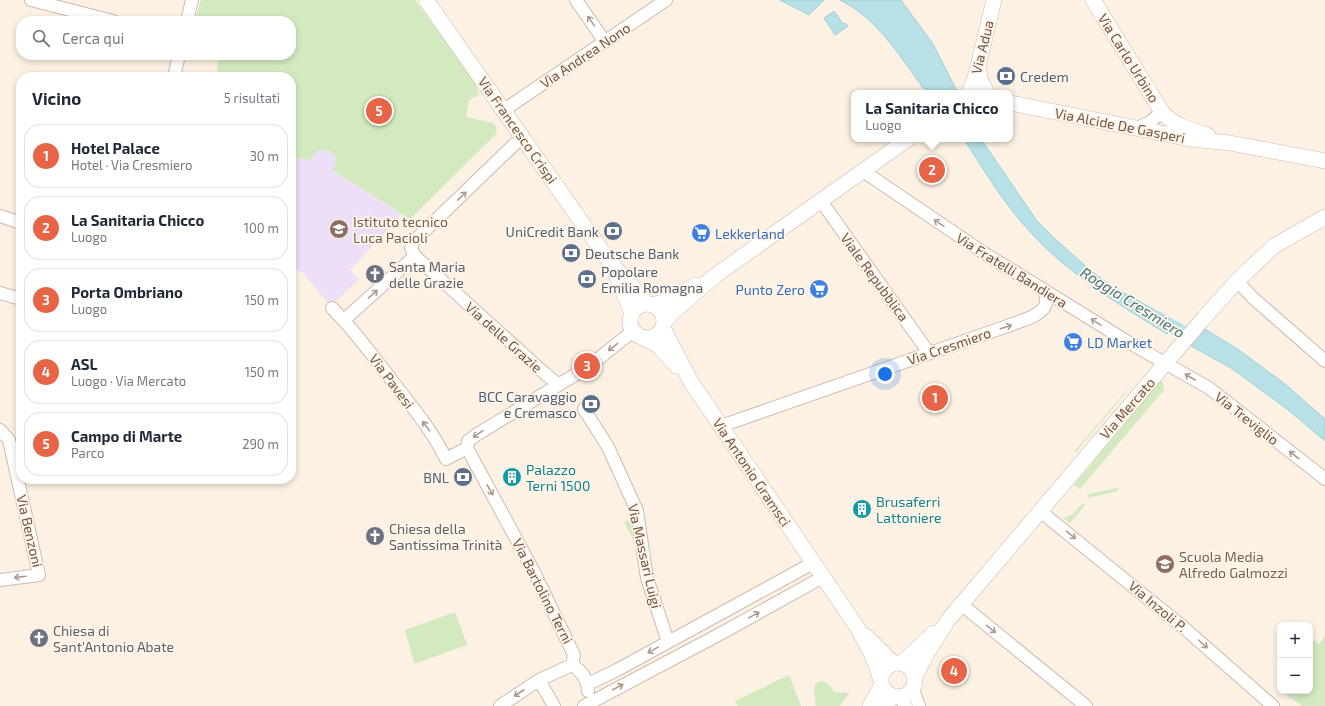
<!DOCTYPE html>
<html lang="it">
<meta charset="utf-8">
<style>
:root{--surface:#fff;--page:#f6f6f7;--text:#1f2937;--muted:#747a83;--line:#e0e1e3;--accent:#e76446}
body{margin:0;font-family:"Exo 2",sans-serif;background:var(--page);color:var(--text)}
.controls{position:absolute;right:12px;bottom:12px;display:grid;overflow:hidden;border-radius:8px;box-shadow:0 2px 6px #0003}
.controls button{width:36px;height:36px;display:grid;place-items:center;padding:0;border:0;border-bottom:1px solid var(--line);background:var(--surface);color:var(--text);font:20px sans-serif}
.you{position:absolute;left:885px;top:374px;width:14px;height:14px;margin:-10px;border:3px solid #fff;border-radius:50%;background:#1a73e8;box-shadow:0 0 0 6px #1a73e833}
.badge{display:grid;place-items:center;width:26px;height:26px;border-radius:50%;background:var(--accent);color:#fff;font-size:13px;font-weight:700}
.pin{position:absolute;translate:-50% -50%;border:2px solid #fff;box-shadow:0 1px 4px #0006}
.popup{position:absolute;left:851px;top:90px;width:162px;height:52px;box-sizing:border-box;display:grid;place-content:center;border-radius:8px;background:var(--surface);filter:drop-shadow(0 1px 3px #0005);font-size:13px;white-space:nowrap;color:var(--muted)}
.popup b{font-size:15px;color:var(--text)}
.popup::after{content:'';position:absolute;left:50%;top:100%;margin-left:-8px;border:8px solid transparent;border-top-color:var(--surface)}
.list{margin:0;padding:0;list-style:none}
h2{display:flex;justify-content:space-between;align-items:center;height:52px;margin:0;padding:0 16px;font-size:17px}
h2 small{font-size:13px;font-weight:400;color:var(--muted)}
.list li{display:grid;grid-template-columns:26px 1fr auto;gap:12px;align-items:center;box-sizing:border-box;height:64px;margin:0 8px 8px;padding:0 8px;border:1px solid var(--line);border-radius:16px}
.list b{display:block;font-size:15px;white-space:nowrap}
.list p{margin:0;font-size:13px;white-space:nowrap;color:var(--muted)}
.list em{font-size:13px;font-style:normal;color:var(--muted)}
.icon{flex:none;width:22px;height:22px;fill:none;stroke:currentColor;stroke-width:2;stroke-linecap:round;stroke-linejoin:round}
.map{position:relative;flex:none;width:1325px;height:706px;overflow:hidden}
.search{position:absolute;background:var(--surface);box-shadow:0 2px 6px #0003;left:16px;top:16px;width:280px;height:44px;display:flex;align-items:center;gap:10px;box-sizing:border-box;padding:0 14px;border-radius:16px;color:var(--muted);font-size:15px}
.panel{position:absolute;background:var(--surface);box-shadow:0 2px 6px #0003;left:16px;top:72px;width:280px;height:412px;border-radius:16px}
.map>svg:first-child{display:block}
.education{fill:#eedff8}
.green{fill:#d3eac1}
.water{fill:#b7e1e6;stroke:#9dd1d7}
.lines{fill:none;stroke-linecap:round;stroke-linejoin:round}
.canal{stroke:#b7e1e6;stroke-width:14}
.minor-casing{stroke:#cfbaac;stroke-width:14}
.tertiary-casing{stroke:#cfbaac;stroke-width:16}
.minor{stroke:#fff;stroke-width:12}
.tertiary{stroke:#fff;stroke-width:15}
.oneway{stroke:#ac9a91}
.labels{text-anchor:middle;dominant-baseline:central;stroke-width:3.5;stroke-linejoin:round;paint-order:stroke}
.street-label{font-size:14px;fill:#745648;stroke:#fff5e8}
.service-label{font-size:14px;fill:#4e5e75;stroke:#fff5e8;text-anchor:start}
.education-label{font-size:14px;fill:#785e54;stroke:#fff5e8;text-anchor:start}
.shop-label{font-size:14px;fill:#366cbe;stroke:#fff5e8;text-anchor:start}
.worship-label{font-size:14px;fill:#5b616d;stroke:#fff5e8;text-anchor:start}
.culture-label{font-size:14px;fill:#0d838f;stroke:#fff5e8;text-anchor:start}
.water-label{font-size:15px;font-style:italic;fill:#3f7881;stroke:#fff5e8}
</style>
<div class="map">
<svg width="1325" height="706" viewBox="0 0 1325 706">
<rect width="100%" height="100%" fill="#fcf1e2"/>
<path class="education" d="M320,150L327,151L332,153L336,159L335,167L332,171L402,214L350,270L359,279L331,306L302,272L291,268V157L312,160L314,153Z"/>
<path class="green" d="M201,0H415L475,81L479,95L469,100L466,117L494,123L497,130L496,134L410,219L332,170L335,167L336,159C335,157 334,155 333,154C326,147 312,150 312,160L291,157V77H217L218,55H291V21H195Z
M1161,380L1164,385L1163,391L1080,489L1074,485Z
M1128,390L1076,452H1074L1126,391Z
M1120,487L1117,491L1092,497L1091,499L1087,496L1090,494Z
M1083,503L1085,505L1070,523L1064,519L1065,517L1073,514Z
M631,519L636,546L624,522Z
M455,612L467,645L414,664L405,630Z
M1325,636V706H1302L1281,691H1310V639L1311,638L1319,644Z
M789,675L801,706H738L735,701Z
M821,681L827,683L835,692L849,693L840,706H816L814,691L815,684Z"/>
<path class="water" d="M780,0H824L809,15Z
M840,0H901L933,44L958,93H930L927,89L923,88C899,55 878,19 840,0Z
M834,11L843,24L845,23L848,26L835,35L824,18Z
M964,139H981L1037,221L1054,238L1090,270L1110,285L1178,323L1167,334C1120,305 1071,276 1033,235C1006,207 985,172 964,139Z
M1205,329L1239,350L1285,384L1325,419V441L1287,409L1231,368L1191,346Z"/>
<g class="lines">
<path class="canal" d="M1157,318L1198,341"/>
<defs>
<path id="minor" d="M31,0L113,21
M576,0L605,42
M187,21L192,0
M174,77L179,55
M504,110L666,0
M1137,128L1150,122L1162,112
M523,136L413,242L411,248L415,256L543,372L558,384
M863,171L984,253L1128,342L1209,388L1325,479
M821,201L929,353
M0,216L21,223
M1237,281L1253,298L1325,361
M0,293L21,299
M332,308C357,333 378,363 400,391C417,413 434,434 446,459L467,448
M344,320L415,256
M593,363L628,335L632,329
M584,409L608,447L637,511L647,578L668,642
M721,426L1016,323C1026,319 1044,314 1046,303C1047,299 1045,294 1044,290
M0,430L9,440L39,575L0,580
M1040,511L1183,627L1273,706
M961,604L1086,706
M572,665L574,655L534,572L467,448L468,441L476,435L583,370
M572,665C582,671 588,679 588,691
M588,684L617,670L813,563
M913,689L919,706
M899,697L906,706
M500,706L539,680
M554,706L539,680L572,665
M584,706L720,634L823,577"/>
<path id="tertiary" d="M426,0L609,261L632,286L647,304
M1093,0L1162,112C1173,125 1191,130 1207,135
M978,66L980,79L987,93
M969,93L976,75L994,0
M1010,103L1191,139L1230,143L1325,161
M616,275L632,313
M630 321a17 17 0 1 1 34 0a17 17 0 1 1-34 0Z
M653,305L663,302L696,285
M664,323L672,313L716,275L908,139
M663,328L691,382L857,627L872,655L881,680
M645,339L656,344L677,366
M866,636L893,663
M902,663L934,633
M881 680a17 17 0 1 1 34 0a17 17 0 1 1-34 0Z
M915,677L926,655L948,620L1203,319L1237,281L1274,246L1325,217
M870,706L882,685
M883,706L894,696"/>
</defs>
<use href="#minor" class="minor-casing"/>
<use href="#tertiary" class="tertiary-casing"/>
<use href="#minor" class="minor"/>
<use href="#tertiary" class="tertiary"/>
</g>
<defs><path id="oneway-shaft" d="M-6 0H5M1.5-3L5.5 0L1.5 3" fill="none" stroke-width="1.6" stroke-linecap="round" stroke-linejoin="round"/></defs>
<g class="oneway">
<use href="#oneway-shaft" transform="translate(591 21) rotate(-125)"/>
<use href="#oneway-shaft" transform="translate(462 196) rotate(-44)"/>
<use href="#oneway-shaft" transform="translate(939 223) rotate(-146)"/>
<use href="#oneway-shaft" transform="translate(373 294) rotate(-42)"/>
<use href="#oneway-shaft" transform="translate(1096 322) rotate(-148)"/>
<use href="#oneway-shaft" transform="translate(1006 327) rotate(-18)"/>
<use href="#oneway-shaft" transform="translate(613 347) rotate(142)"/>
<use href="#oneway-shaft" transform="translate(1190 377) rotate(-150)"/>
<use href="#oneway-shaft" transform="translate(426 426) rotate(-127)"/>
<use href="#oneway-shaft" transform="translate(478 434) rotate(146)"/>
<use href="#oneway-shaft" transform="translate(1294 455) rotate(-142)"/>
<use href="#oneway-shaft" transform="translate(490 490) rotate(61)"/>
<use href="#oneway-shaft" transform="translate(1071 535) rotate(39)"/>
<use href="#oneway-shaft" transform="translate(20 577) rotate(173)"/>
<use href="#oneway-shaft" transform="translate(754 615) rotate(-29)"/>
<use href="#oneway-shaft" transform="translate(991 629) rotate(39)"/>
<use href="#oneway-shaft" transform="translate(1203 644) rotate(42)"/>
<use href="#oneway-shaft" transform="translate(653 650) rotate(151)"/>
<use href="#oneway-shaft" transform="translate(618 687) rotate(-28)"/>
<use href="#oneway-shaft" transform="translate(519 693) rotate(147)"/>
</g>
<defs>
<symbol id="bank-disc" viewBox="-11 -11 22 22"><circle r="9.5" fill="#5c6f8a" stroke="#fff5e8"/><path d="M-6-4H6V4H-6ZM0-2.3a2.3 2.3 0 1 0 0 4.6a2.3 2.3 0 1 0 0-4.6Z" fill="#fff"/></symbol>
<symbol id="school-disc" viewBox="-11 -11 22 22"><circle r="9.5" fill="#8d6e63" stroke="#fff5e8"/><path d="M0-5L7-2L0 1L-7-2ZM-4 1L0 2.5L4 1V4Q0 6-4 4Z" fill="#fff"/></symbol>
<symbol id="supermarket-disc" viewBox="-11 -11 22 22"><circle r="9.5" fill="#3f7fe0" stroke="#fff5e8"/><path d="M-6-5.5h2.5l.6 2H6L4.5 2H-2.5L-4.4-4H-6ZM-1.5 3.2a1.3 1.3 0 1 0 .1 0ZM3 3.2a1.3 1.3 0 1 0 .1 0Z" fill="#fff"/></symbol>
<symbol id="church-disc" viewBox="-11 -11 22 22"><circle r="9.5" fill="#6b7280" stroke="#fff5e8"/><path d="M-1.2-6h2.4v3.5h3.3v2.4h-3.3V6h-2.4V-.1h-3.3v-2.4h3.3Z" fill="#fff"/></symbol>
<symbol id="building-disc" viewBox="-11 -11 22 22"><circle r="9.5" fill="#0f9aa8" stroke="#fff5e8"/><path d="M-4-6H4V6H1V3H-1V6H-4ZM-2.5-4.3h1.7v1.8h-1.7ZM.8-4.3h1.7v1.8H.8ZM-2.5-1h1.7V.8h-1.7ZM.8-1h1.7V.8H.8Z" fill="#fff"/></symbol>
</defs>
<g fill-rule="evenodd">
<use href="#bank-disc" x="995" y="65" width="22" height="22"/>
<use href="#school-disc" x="328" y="218" width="22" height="22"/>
<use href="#bank-disc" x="602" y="220" width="22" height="22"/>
<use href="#supermarket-disc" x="690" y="222" width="22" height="22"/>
<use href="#bank-disc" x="560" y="242" width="22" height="22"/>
<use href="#church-disc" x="364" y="263" width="22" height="22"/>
<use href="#bank-disc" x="576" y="268" width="22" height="22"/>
<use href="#supermarket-disc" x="808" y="278" width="22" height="22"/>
<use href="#supermarket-disc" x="1062" y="331" width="22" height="22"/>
<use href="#bank-disc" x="580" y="393" width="22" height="22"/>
<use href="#bank-disc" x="452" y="466" width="22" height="22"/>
<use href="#building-disc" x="501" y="466" width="22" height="22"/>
<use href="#building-disc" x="851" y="498" width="22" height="22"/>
<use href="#church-disc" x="364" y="525" width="22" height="22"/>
<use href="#school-disc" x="1154" y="553" width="22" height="22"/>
<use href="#church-disc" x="28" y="627" width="22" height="22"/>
</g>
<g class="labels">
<g class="street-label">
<text transform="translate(982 47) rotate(-76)">Via Adua</text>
<text transform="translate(585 55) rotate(-34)">Via Andrea Nono</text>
<text transform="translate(1129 58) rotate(58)">Via Carlo Urbino</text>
<text transform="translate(1120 125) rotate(11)">Via Alcide De Gasperi</text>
<text transform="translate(518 130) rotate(55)">Via Francesco Crispi</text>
<text transform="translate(1012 270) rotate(32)">Via Fratelli Bandiera</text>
<text transform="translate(875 277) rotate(54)">Viale Repubblica</text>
<text transform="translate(504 337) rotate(42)">Via delle Grazie</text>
<text transform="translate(949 346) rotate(-19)">Via Cresmiero</text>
<text transform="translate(392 381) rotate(53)">Via Pavesi</text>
<text transform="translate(1127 408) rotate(-49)">Via Mercato</text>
<text transform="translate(1247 418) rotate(38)">Via Treviglio</text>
<text transform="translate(752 472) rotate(56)">Via Antonio Gramsci</text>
<text transform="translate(30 531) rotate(77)">Via Benzoni</text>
<text transform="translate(645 556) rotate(77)">Via Massari Luigi</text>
<text transform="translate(543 591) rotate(63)">Via Bartolino Terni</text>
<text transform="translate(1158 606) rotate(40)">Via Inzoli P.</text>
</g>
<g class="service-label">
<text x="1020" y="76">Credem</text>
<text x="599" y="231" text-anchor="end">UniCredit Bank</text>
<text x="585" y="253">Deutsche Bank</text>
<text x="601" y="271">Popolare<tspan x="601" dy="16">Emilia Romagna</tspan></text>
<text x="577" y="396" text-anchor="end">BCC Caravaggio<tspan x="577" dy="16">e Cremasco</tspan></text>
<text x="449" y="477" text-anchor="end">BNL</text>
</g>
<g class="education-label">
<text x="353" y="221">Istituto tecnico<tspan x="353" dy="16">Luca Pacioli</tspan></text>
<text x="1179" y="556">Scuola Media<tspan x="1179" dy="16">Alfredo Galmozzi</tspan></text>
</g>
<g class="shop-label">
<text x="715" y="233">Lekkerland</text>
<text x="805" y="289" text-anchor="end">Punto Zero</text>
<text x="1087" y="342">LD Market</text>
</g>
<g class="worship-label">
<text x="389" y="266">Santa Maria<tspan x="389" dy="16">delle Grazie</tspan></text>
<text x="389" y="528">Chiesa della<tspan x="389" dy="16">Santissima Trinità</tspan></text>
<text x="53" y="630">Chiesa di<tspan x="53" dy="16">Sant'Antonio Abate</tspan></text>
</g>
<g class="culture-label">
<text x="526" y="469">Palazzo<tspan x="526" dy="16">Terni 1500</tspan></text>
<text x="876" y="501">Brusaferri<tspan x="876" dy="16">Lattoniere</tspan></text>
</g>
<g class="water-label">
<text transform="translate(1133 302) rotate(32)">Roggia Cresmiero</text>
</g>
</g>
</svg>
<div class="controls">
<button>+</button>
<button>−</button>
</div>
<div class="you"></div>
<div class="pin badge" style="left:935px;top:398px">1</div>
<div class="pin badge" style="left:932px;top:170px">2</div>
<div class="popup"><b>La Sanitaria Chicco</b>Luogo</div>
<div class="pin badge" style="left:587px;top:366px">3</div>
<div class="pin badge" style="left:954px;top:671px">4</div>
<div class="pin badge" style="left:379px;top:111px">5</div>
<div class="search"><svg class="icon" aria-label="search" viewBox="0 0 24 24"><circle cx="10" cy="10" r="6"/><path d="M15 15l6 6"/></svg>Cerca qui</div>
<section class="panel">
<h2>Vicino<small>5 risultati</small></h2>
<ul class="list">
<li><span class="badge">1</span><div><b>Hotel Palace</b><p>Hotel · Via Cresmiero</p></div><em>30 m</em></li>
<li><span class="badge">2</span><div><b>La Sanitaria Chicco</b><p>Luogo</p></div><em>100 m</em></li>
<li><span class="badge">3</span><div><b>Porta Ombriano</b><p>Luogo</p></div><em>150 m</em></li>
<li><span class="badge">4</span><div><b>ASL</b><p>Luogo · Via Mercato</p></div><em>150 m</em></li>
<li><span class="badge">5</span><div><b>Campo di Marte</b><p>Parco</p></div><em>290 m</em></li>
</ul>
</section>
</div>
